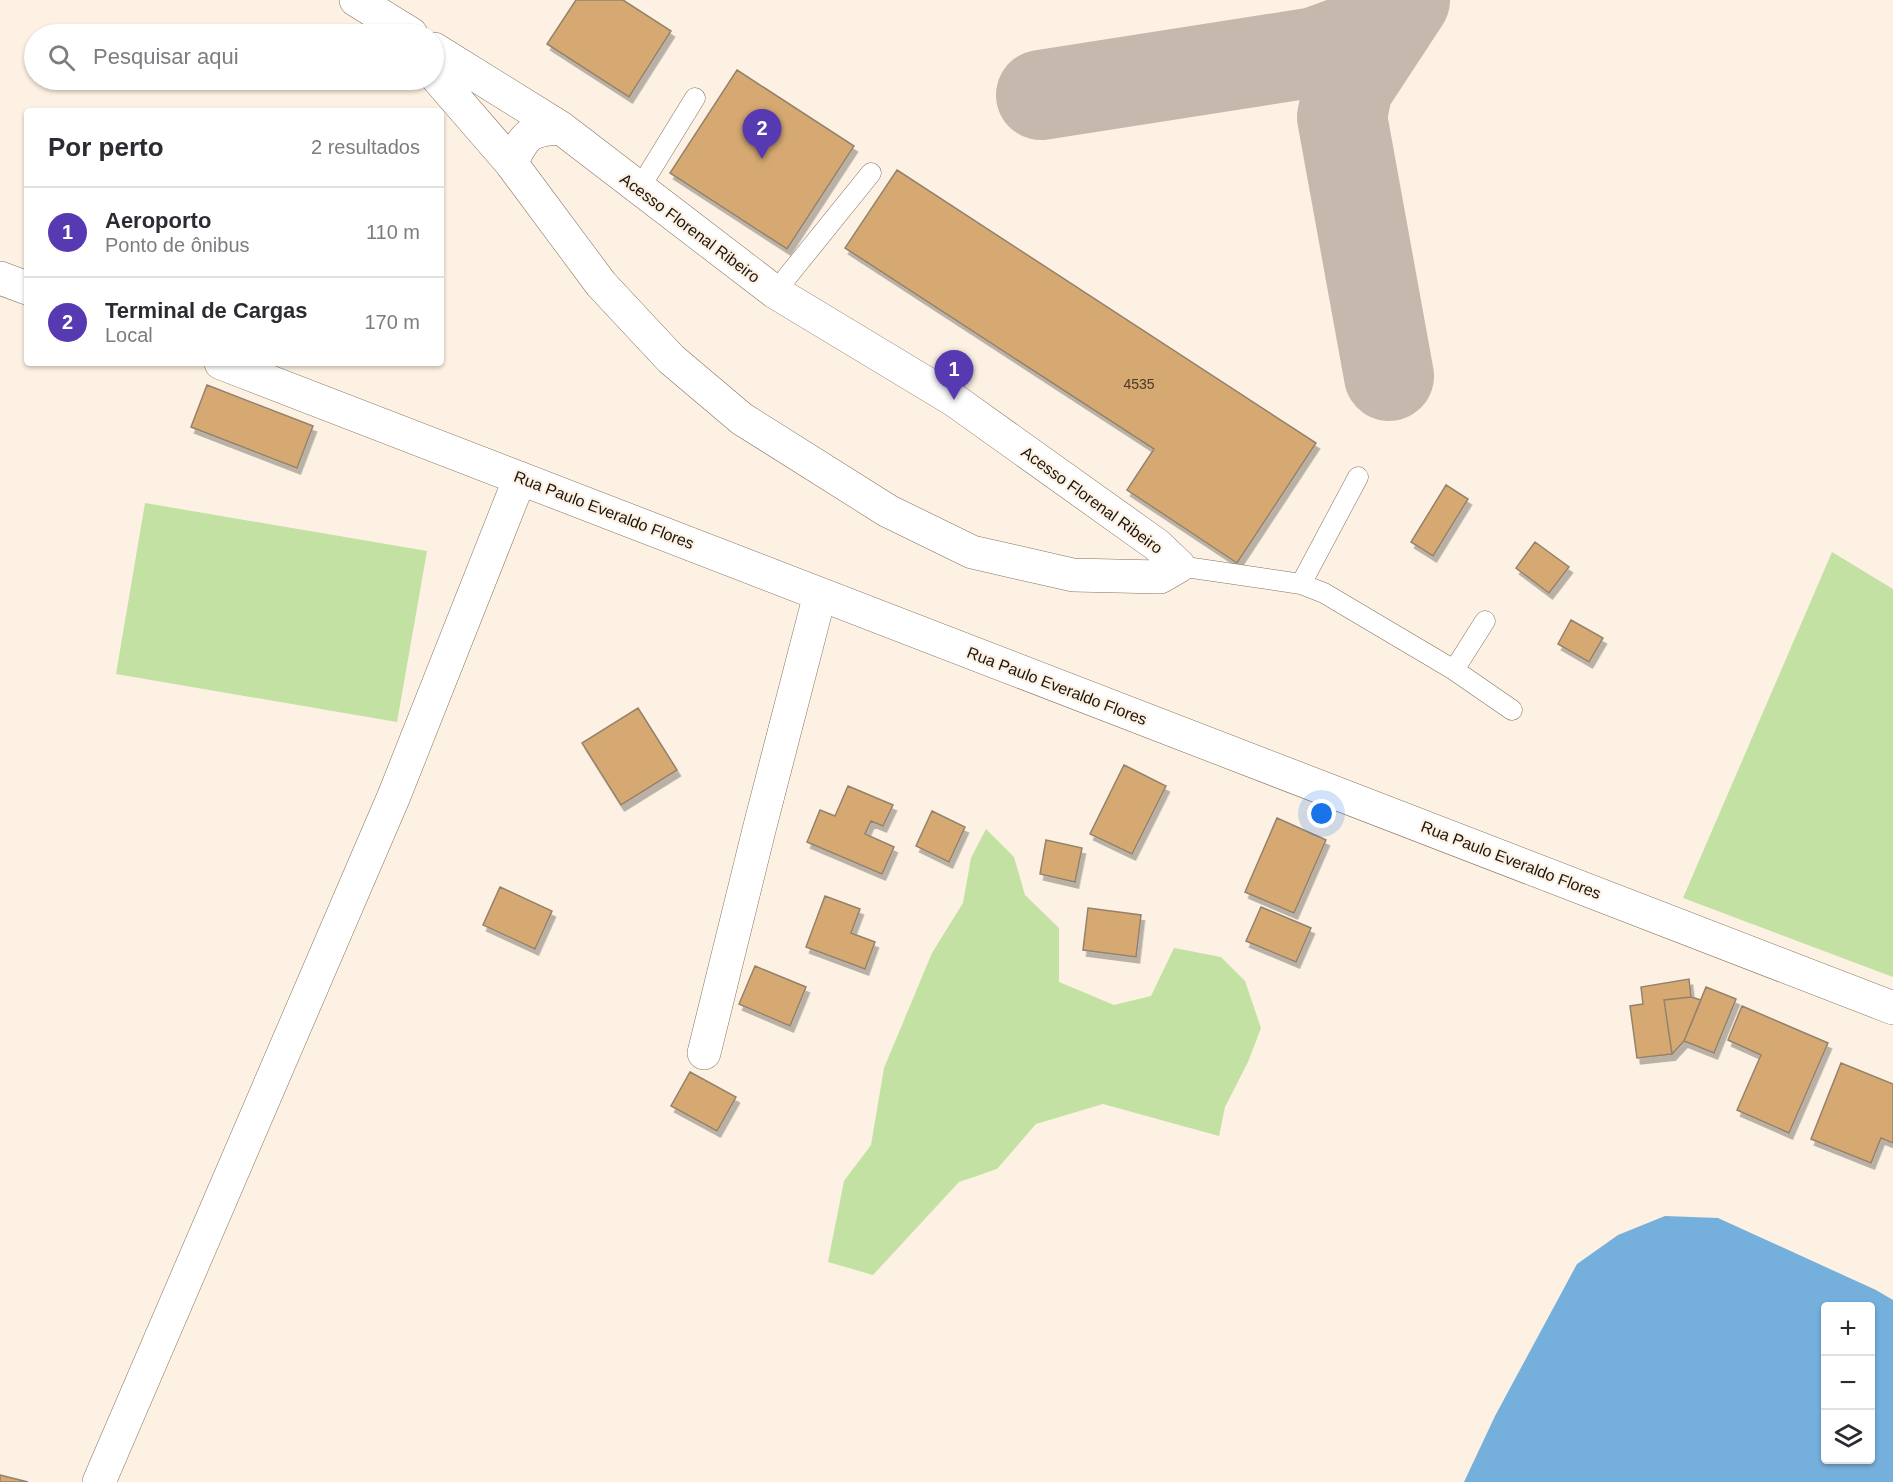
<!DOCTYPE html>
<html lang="pt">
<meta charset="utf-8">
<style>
:root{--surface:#fff;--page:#f7f7f7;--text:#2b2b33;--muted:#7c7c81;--line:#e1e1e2;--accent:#573ab2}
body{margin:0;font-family:Helvetica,sans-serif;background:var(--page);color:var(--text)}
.controls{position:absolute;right:18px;bottom:18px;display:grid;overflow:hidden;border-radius:6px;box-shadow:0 2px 4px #0004}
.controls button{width:54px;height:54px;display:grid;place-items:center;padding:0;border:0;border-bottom:2px solid var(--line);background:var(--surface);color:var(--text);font:30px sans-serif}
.you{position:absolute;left:1322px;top:814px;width:21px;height:21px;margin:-15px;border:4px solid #fff;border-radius:50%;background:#1a73e8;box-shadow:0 0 0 9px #1a73e833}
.badge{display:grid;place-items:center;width:39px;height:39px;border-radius:50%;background:var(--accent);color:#fff;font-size:20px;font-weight:700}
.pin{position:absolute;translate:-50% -50px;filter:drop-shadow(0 2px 3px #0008)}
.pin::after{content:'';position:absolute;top:32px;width:21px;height:18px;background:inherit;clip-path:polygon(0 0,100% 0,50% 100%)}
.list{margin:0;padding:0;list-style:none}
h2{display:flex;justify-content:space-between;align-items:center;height:78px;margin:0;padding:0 24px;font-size:26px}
h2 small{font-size:20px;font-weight:400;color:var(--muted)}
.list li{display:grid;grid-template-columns:39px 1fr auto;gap:18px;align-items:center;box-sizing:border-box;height:90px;padding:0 24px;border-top:2px solid var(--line)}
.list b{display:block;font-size:22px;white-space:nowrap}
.list p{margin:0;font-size:20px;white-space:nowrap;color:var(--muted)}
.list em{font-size:20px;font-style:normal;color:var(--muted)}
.icon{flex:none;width:33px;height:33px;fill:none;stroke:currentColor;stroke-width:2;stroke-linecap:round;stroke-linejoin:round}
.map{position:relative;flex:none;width:1893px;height:1482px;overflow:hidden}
.search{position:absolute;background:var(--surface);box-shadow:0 2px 4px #0004;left:24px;top:24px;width:420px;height:66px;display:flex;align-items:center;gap:15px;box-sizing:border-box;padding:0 21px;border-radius:33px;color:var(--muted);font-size:22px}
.panel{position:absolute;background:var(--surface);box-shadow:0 2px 4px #0004;left:24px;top:108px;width:420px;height:258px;border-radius:6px}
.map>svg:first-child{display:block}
.green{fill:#c2e1a3}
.water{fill:#75afdc;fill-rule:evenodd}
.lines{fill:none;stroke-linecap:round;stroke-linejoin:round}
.taxiway{stroke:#c4b9ac;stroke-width:90}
.building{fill:#d6a972;stroke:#94826d;stroke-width:1.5;filter:url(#shadow)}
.service-casing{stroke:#84725e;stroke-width:21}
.minor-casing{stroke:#84725e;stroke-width:34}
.service{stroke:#fff;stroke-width:20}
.minor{stroke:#fff;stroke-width:33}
.labels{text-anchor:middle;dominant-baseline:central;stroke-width:4.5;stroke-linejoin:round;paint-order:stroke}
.number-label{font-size:14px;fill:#4a3a26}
.street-label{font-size:16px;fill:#1c150d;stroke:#fdf1e3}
</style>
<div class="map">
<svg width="1893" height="1482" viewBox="0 0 1893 1482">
<defs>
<filter id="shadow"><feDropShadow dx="3.5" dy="6" stdDeviation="0" flood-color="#0004"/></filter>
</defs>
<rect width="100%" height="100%" fill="#fdf1e3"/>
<path class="green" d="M145,503L427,551L397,722L116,674Z
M1832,552L1893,589V977L1683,898Z
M986,829L1014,857L1025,895L1059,928V982L1114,1005L1151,996L1174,948L1221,957L1245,981L1261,1028L1248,1062L1225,1107L1219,1136L1103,1104L1036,1124L997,1169L959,1182L873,1275L828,1262L844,1181L871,1145L884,1068L932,953L963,903L971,858Z"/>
<path class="water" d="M1665,1216L1718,1218L1876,1290L1893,1300V1482H1464L1495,1416L1577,1264L1618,1235ZM1826,1306H1870V1460H1826Z"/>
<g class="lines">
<path class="taxiway" d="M1041,95L1316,52L1359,36L1398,11
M1389,376L1342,117L1348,87L1405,0"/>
</g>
<path class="building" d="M576,0H623L671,31L629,97L547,44Z
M737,70L854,146L787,249L670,173Z
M897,170L1316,443L1237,563L1127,490L1154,449L845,248Z
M207,385L313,426L297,468L191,427Z
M1446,485L1468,499L1433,556L1411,542Z
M1535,542L1569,567L1549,593L1516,568Z
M1571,620L1603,638L1589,662L1558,644Z
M638,708L677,770L621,805L582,743Z
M1124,765L1166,786L1132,854L1090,834Z
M848,786L893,805L883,826L871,821L865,834L894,847L882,874L807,842L820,810L835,816Z
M932,811L965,827L949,862L916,846Z
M1277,818L1326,840L1294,913L1245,892Z
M1046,840L1082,848L1075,882L1040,874Z
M500,887L552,911L535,949L483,925Z
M825,896L860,909L851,933L875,942L865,969L806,947Z
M1261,907L1311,928L1296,962L1246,941Z
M1088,908L1141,915L1136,957L1083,950Z
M755,966L806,987L790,1026L739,1004Z
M1689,979L1691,997L1664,1000L1672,1054L1637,1058L1630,1006L1643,1004L1641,987Z
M1706,987L1736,999L1714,1053L1684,1041Z
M1691,997L1701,1000L1684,1041L1672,1054L1664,1000Z
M1742,1006L1828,1043L1789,1133L1737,1110L1761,1055L1728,1040Z
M1841,1063L1893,1084V1143L1881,1138L1871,1163L1811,1139Z
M690,1072L736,1097L717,1131L671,1106Z
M0,1475L28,1482H0Z"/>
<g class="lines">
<defs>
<path id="service" d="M639,189L695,98
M775,292L871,173
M1179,566L1301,584L1324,593L1454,670L1512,710
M1301,584L1358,477
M1454,670L1485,621"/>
<path id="minor" d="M356,0L411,34
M434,49L561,128L775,292L954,400L1157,545L1179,566L1160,577L1073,575L972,552L888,511L742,419L671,359L601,284L511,163L434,74
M511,163C526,134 528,130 561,128
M0,278L27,288
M221,363L1893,1008
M704,1053L760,826L820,594
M99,1482L394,796L520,478"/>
</defs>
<use href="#service" class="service-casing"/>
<use href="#minor" class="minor-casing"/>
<use href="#service" class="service"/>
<use href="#minor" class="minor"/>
</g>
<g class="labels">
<g class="number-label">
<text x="1139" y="384">4535</text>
</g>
<g class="street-label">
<text transform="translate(690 228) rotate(37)">Acesso Florenal Ribeiro</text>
<text transform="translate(1092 500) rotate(36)">Acesso Florenal Ribeiro</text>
<text transform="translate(604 510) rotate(21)">Rua Paulo Everaldo Flores</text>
<text transform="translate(1057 686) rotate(21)">Rua Paulo Everaldo Flores</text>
<text transform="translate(1511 860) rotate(21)">Rua Paulo Everaldo Flores</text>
</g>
</g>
</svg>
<div class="controls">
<button>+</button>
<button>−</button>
<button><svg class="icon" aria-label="layers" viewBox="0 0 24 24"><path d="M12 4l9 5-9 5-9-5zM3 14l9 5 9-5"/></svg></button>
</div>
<div class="you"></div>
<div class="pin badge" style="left:954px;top:400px">1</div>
<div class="pin badge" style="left:762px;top:159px">2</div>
<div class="search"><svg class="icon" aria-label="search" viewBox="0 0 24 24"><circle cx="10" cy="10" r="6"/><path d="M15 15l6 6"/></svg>Pesquisar aqui</div>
<section class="panel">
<h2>Por perto<small>2 resultados</small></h2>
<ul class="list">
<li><span class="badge">1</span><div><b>Aeroporto</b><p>Ponto de ônibus</p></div><em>110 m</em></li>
<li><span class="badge">2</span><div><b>Terminal de Cargas</b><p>Local</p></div><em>170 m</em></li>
</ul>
</section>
</div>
